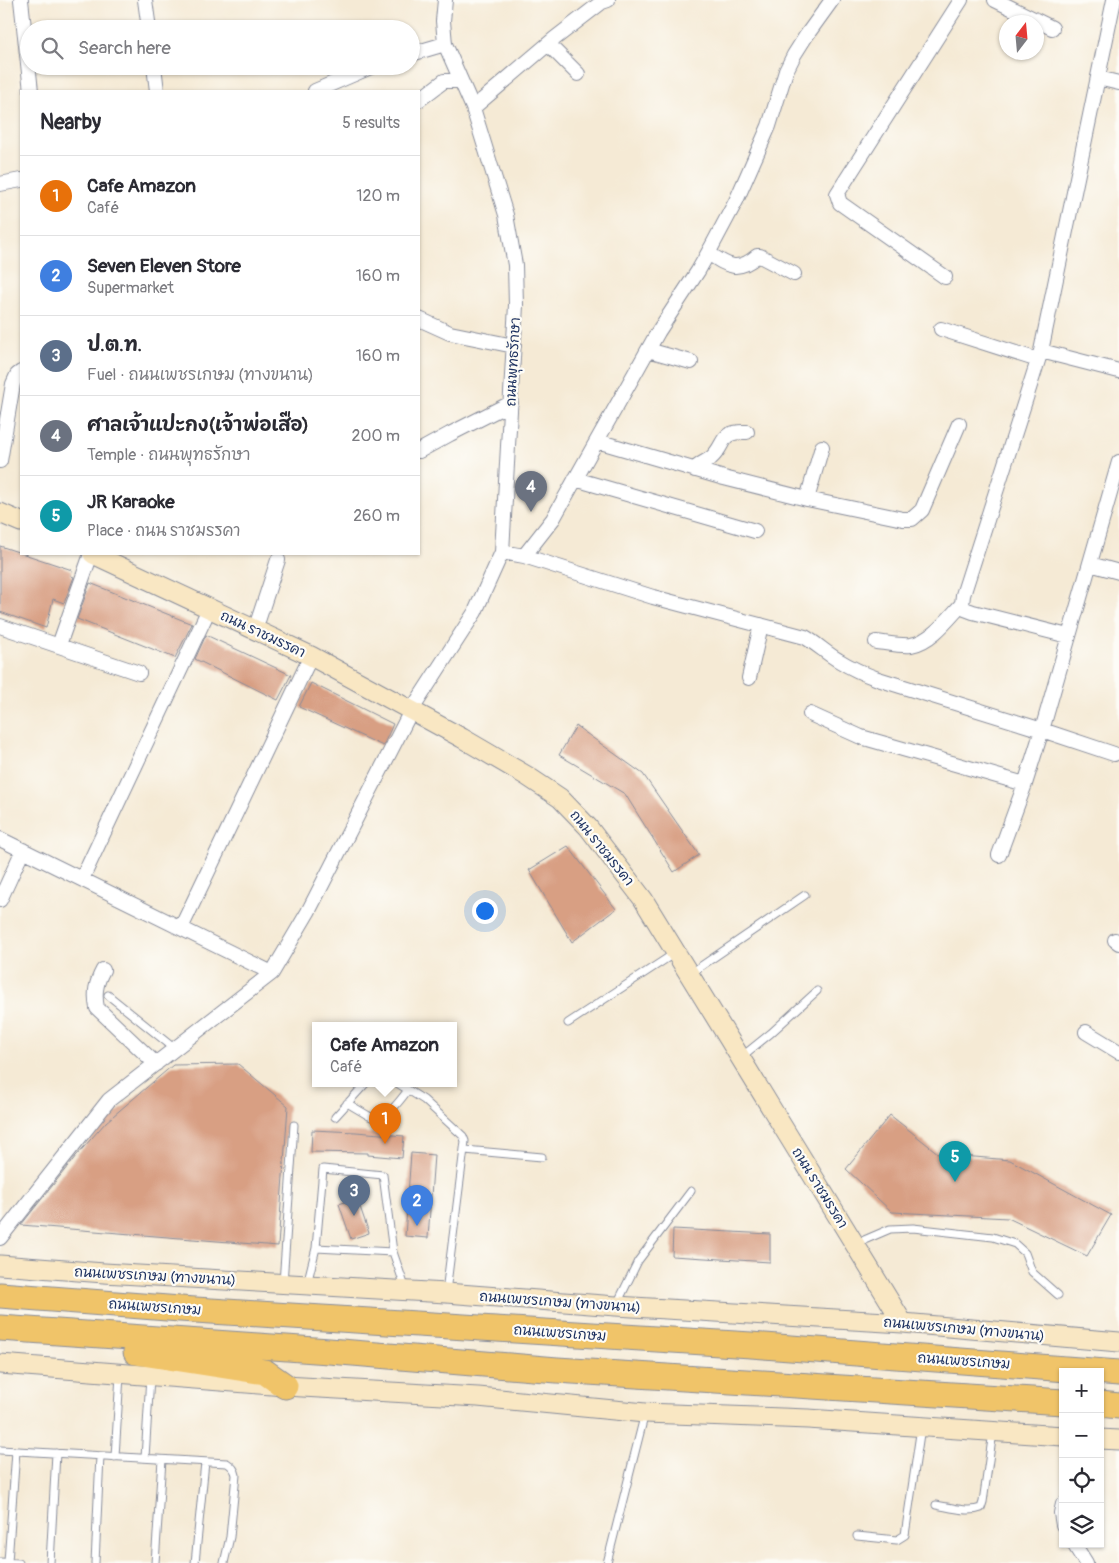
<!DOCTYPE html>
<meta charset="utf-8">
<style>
:root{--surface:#fff;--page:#f7f7f7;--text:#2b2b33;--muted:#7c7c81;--line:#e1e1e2;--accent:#c8321e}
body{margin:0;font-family:Pangolin,"Playpen Sans Thai",sans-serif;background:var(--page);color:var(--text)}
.controls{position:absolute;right:15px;bottom:15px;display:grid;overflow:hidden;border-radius:0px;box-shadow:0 1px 4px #0004}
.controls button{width:45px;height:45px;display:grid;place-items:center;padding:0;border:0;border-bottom:1px solid var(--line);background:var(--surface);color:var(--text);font:25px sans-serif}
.compass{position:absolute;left:999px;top:15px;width:45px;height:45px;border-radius:50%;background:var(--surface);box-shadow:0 1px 4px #0004;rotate:16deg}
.you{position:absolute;left:484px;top:910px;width:18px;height:18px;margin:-12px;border:4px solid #fff;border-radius:50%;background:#1a73e8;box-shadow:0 0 0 8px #1a73e833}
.badge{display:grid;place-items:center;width:32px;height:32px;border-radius:50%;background:var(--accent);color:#fff;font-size:16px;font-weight:700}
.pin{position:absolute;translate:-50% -41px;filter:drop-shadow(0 1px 2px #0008)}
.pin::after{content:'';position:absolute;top:26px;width:18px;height:15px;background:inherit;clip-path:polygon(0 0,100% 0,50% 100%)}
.popup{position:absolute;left:312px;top:1022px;width:145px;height:65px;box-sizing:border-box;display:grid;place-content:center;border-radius:0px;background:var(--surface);filter:drop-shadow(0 1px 4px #0005);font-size:16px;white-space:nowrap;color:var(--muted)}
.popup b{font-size:19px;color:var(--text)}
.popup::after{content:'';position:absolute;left:50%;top:100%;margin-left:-10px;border:10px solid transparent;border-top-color:var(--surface)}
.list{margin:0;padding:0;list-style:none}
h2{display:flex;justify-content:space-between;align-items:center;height:65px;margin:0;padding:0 20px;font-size:21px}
h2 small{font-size:16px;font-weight:400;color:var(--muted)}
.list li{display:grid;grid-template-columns:32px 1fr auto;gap:15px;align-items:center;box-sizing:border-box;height:80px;padding:0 20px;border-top:1px solid var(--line)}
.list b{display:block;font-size:19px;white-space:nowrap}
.list p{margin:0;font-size:16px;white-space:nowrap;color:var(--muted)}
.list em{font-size:16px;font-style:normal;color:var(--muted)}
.icon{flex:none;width:28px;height:28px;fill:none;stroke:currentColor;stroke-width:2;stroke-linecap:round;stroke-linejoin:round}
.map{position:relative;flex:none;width:1119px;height:1563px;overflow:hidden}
.search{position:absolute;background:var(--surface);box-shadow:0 1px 4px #0004;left:20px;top:20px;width:400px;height:55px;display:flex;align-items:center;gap:12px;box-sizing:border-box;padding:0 18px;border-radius:28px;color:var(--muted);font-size:19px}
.panel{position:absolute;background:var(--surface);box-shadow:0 1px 4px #0004;left:20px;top:90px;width:400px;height:465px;border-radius:0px}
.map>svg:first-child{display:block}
.building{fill:#d89f83}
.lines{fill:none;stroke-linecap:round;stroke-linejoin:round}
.lane-casing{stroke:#888c9a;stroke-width:9}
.street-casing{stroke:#888c9a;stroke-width:16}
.secondary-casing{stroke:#888c9a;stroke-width:21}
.highway-casing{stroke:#888c9a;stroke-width:27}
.lane{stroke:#fff;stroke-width:7}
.street{stroke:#fff;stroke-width:14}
.secondary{stroke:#f9e7c3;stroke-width:19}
.highway{stroke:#f0c469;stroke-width:25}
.labels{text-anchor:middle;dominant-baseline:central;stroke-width:4.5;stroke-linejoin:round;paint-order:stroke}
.street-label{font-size:14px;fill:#1b2f5e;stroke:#fdfcf7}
</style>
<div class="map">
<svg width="1119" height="1563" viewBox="0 0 1119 1563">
<rect width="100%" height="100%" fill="#fdfcf7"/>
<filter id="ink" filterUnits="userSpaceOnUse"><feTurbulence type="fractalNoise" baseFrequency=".02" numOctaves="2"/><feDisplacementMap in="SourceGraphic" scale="10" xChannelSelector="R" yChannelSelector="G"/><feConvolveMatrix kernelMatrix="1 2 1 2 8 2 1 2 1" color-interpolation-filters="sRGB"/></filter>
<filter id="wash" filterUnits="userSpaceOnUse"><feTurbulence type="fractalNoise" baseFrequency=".0096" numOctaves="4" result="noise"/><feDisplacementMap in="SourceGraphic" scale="20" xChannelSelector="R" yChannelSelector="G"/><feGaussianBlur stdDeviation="1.12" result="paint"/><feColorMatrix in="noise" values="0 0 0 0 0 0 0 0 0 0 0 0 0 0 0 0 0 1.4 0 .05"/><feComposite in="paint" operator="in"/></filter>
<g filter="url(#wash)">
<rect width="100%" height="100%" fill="#f5ead5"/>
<g id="blocks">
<path class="building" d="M0,546L72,570L71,576L74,577L64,603L53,599L46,628L0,612Z
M90,583L192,624L175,658L77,619Z
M206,635L291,675L278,700L195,659Z
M311,683L393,724L383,746L299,707Z
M576,726L643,774L699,855L674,872L625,794L559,755Z
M568,846L616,909L572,942L529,870Z
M238,1064L288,1106L278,1246L21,1225L76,1156L106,1122L173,1065Z
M890,1115L939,1154L1010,1160L1111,1215L1087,1256L1008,1218L892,1212L846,1169Z
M312,1130L356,1132L404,1136L402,1158L368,1155V1153L311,1152Z
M411,1153L434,1155L428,1238L405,1236Z
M357,1198L369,1233L351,1239L339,1204Z
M673,1229L770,1234V1262L672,1256Z"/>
</g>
</g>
<g filter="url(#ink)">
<use href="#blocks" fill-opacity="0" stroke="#888c9a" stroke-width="1"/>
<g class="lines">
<defs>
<path id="lane" d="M691,973L805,895
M108,995L175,1049
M568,1023L675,953
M740,1058L771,1033L817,991
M397,1083L424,1100L463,1136L465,1141L446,1292
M347,1103L369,1116L377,1119C391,1113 399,1102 408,1090
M335,1117L366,1083
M465,1150L542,1157
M855,1244L890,1229L913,1228L993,1237L1015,1244L1025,1253L1032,1272L1058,1295
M316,1248L393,1252
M283,1283L294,1125
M307,1284L316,1248L323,1169L383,1175L393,1252L406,1290
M617,1304L638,1261L691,1191
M0,1450L227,1463C232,1466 235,1469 236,1475L230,1537L224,1563
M115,1457L120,1375
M145,1458L150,1377
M936,1505C949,1507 968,1513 981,1508L983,1502L993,1432
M857,1536L897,1540L905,1535L921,1427
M0,1562L19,1563
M8,1562L16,1451
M50,1563L56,1453
M95,1563L100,1456
M155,1563L162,1460
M195,1563L205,1462
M607,1563L645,1413"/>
<path id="street" d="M21,0L31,91
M145,0L149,29
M995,0L1052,28
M548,44L578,74
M411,54L445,44
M154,66L157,91
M1098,78L1119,83
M315,91L373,66
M419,100L444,81H461
M473,108L554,39L602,2L608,0
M0,184L21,180
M708,253C728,266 737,273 757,256H760L794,274
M945,277L840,203L837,194L961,0
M419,319L450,333L514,346
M941,329L1038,360
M648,350L691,362
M1041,351L1119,371
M597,441L724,478L807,499L903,519H912L922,510L959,424
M419,451L450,434L511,403
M0,461L13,384L17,375L21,372
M695,470C699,463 705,463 711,458C727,444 718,431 747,432
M575,479L755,531
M807,499L822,447
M502,552L524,556L653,597L805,637C817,644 826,653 838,660C851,668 864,674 878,679L1042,730L1114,754
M524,556L553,519L658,332L698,271L712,246L736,201L769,126L786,71L794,55L806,36L832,0
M1090,564L1119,572
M0,626L139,673
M255,630L278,560
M1068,636L973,612L965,609L962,604L963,595L1041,351L1114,0
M876,642C887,643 899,646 911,645C931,642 949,618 962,604
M59,645L91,554
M749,678L761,625
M810,714L861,737L1025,784
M0,839L272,973
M999,855L1025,784L1042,730L1119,462
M82,879L209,609
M0,900L23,850
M181,928L311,656
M1115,940L1119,943
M103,970C96,983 94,993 97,1008L156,1064
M1086,1032L1119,1052
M0,1238L109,1100L272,973L308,912L411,711L475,612L502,552L516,305L515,265L506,215L473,108L445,44L443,21L445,0
M1063,1504L1061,1513L1063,1525
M1074,1544L1086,1563"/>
<path id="secondary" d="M0,513L21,522
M93,554L311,656L462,738L527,776L560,798L588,827L643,899L903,1323
M0,1265L104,1273L446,1293L616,1306L903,1323L1119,1342
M0,1364L285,1386L478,1397L645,1413L808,1419L1063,1436
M1100,1439L1119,1440"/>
<path id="highway" d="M0,1295L180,1309L751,1345L1119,1373
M0,1328L329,1351L557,1370L1063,1402
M136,1352L265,1372L285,1386
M1100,1404L1119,1406"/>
</defs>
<use href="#lane" class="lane-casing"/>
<use href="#street" class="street-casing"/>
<use href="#secondary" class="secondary-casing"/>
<use href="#highway" class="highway-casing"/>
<use href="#lane" class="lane"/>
<use href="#street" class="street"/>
<use href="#secondary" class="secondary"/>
<use href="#highway" class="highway"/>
</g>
</g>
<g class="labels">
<g class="street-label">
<text transform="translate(513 362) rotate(-87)">ถนนพุทธรักษา</text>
<text transform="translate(263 634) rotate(25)">ถนน ราชมรรคา</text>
<text transform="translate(602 848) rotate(51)">ถนน ราชมรรคา</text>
<text transform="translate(820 1188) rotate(58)">ถนน ราชมรรคา</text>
<text transform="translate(155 1276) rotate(3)">ถนนเพชรเกษม (ทางขนาน)</text>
<text transform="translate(560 1302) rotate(4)">ถนนเพชรเกษม (ทางขนาน)</text>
<text transform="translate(155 1307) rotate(4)">ถนนเพชรเกษม</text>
<text transform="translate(964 1329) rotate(5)">ถนนเพชรเกษม (ทางขนาน)</text>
<text transform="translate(560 1333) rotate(4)">ถนนเพชรเกษม</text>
<text transform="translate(964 1361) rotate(4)">ถนนเพชรเกษม</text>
</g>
</g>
</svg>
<div class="controls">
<button>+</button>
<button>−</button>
<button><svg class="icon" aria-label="locate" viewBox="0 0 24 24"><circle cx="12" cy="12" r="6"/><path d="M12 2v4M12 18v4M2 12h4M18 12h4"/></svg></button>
<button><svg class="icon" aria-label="layers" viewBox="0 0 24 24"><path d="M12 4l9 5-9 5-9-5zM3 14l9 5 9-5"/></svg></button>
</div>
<svg class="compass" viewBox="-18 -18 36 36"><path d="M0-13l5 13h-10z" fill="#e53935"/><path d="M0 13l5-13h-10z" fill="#7c7c81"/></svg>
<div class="you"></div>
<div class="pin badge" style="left:385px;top:1144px;background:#e8710a">1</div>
<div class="popup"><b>Cafe Amazon</b>Café</div>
<div class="pin badge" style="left:417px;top:1226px;background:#3f7fe0">2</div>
<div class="pin badge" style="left:354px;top:1216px;background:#5c6f8a">3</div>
<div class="pin badge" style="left:531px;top:512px;background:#6b7280">4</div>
<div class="pin badge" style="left:955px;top:1182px;background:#0f9aa8">5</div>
<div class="search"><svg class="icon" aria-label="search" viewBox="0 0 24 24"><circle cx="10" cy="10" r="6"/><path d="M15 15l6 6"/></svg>Search here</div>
<section class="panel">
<h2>Nearby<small>5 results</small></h2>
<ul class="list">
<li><span class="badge" style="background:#e8710a">1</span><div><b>Cafe Amazon</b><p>Café</p></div><em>120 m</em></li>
<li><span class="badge" style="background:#3f7fe0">2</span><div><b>Seven Eleven Store</b><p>Supermarket</p></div><em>160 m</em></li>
<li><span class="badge" style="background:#5c6f8a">3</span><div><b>ป.ต.ท.</b><p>Fuel · ถนนเพชรเกษม (ทางขนาน)</p></div><em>160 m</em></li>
<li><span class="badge" style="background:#6b7280">4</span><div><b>ศาลเจ้าแปะกง(เจ้าพ่อเสือ)</b><p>Temple · ถนนพุทธรักษา</p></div><em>200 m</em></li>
<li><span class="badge" style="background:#0f9aa8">5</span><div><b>JR Karaoke</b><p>Place · ถนน ราชมรรคา</p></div><em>260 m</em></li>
</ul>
</section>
</div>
